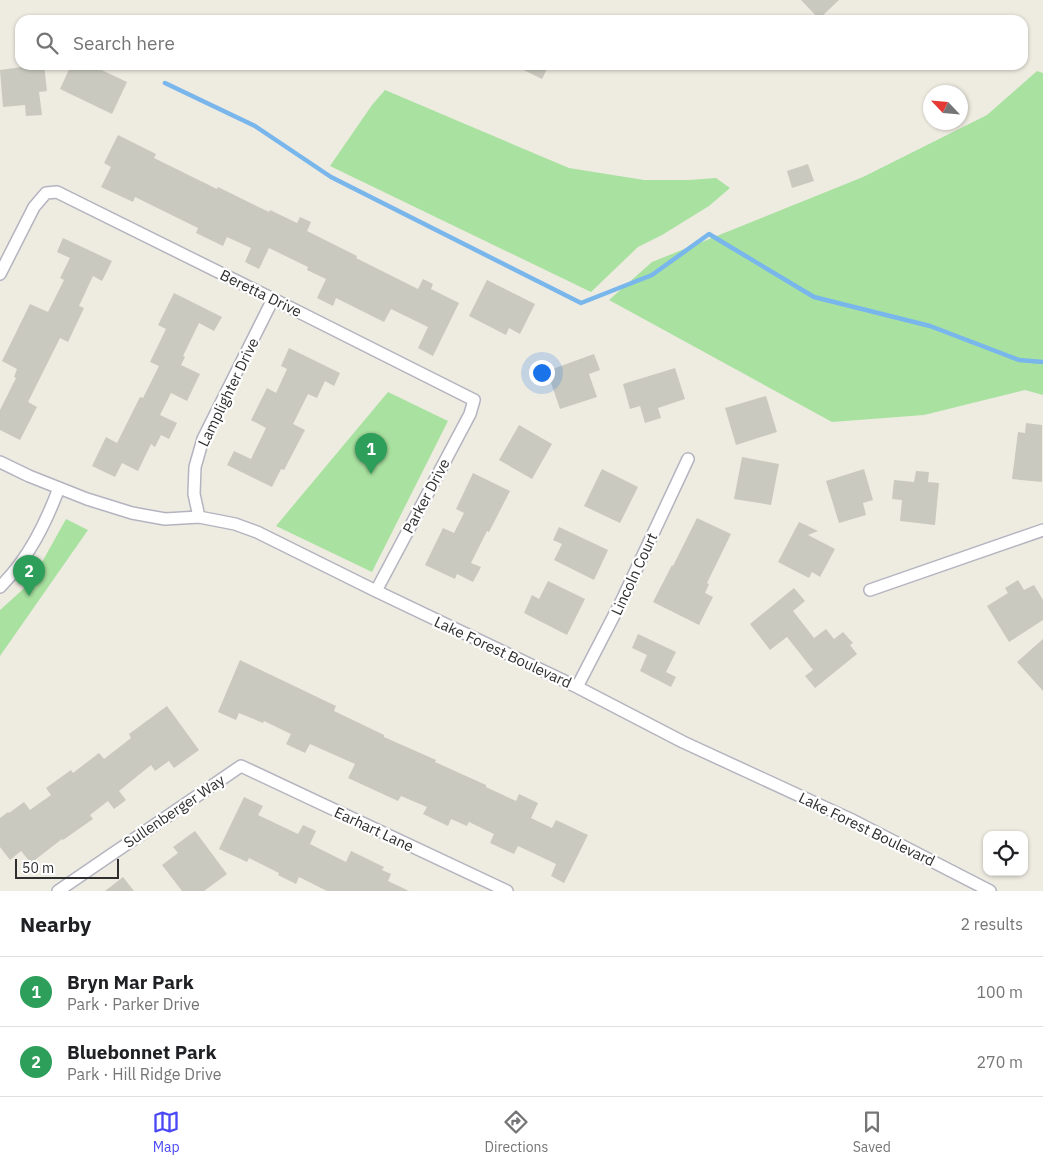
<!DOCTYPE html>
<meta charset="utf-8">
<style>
:root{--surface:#fff;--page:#f6f6f6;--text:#202124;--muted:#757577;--line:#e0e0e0;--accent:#4a47f5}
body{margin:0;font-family:"IBM Plex Sans",sans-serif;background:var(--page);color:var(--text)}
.controls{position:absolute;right:15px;bottom:15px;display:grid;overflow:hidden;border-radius:10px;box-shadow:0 1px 4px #0004}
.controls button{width:45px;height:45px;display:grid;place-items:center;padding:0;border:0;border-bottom:1px solid var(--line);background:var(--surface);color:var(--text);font:25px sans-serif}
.compass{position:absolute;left:923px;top:85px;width:45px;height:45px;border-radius:50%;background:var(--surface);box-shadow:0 1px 4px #0004;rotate:296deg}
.scale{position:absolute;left:15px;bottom:12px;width:104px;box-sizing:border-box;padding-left:5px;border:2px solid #2e2e2e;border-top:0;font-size:14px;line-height:18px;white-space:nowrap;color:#2e2e2e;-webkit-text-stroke:4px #fff;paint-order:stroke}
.you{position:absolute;left:541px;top:372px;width:18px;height:18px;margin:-12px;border:4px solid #fff;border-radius:50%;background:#1a73e8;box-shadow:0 0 0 8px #1a73e833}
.badge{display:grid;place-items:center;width:32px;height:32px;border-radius:50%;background:var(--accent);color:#fff;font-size:16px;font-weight:700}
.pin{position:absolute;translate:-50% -41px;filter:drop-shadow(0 1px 2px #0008)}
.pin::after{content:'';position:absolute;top:26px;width:18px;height:15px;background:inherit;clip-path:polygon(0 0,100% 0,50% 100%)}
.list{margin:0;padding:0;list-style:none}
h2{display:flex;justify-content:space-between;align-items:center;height:65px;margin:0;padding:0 20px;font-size:21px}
h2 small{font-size:16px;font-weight:400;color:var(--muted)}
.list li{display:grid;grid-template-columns:32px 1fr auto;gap:15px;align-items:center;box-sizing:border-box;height:70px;padding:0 20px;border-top:1px solid var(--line)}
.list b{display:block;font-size:19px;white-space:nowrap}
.list p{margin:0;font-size:16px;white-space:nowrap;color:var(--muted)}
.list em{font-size:16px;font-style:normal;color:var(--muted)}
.icon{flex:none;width:28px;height:28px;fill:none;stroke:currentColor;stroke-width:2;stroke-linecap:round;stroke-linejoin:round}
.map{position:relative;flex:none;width:1043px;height:891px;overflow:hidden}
.search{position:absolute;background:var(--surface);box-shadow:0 1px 4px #0004;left:15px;right:15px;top:15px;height:55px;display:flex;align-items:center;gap:12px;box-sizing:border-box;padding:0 18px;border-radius:15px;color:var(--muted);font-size:19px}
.sheet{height:205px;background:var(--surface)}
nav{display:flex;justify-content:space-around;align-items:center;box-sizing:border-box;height:70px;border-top:1px solid var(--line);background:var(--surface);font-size:14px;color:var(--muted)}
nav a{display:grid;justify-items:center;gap:2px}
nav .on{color:var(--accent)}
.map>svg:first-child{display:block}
.green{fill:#a9e2a0}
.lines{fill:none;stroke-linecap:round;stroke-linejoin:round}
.stream{stroke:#78b6ec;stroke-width:4.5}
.building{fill:#cac9bf}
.minor-casing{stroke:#b4b4c0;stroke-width:14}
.minor{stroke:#fff;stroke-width:11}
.labels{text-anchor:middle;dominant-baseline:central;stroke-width:4.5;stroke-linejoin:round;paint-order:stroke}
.street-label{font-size:15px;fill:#2e2e2e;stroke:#fff}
</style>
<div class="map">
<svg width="1043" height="891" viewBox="0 0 1043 891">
<rect width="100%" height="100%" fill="#eeebe1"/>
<path class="green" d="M1037,71L1043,73V395L1025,390L924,415L832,422L609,300L652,262L863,177L987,115Z
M385,90L569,168L644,180H689L716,178L730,188L709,206L662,235L638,247L591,292L330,166L372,105Z
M388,392L448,421L372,572L276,526Z
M66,519L88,530L0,656V610L31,582Z"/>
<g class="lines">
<path class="stream" d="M165,83L255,126L331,177L581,303L652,275L709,234L814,297L930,326L1019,360L1043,362"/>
</g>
<path class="building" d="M801,0H839L819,19Z
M28,65H44L47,91L39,92L42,115L26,116L25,105L3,107L0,70L29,66Z
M71,65H91L127,82L112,114L60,89Z
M513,65H549L542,79Z
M118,135L156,154L154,158L217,189L218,187L269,212L270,210L297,223L300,217L311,222L307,231L357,256L356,258L418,289L423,279L433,284L431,289L459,303L433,356L418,348L428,327L391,309L384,322L336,298L333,306L317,298L326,279L307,270L308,267L269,248L259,269L245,262L251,248L227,237L223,246L196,233L198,228L135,197L133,202L101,187L111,167L104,163Z
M808,164L814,181L792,188L787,171Z
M63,238L112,261L102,281L93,276L79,306L84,308L68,342L60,338L28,402L37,407L20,440L0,430V410L16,378L14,377L17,369L2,361L30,304L48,312L64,280L60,278L70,258L57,252Z
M487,280L535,304L520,334L509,328L506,335L469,316Z
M174,293L222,317L214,331L199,323L183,356L185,357L181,365L200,374L187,401L171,393L160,415L177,423L169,439L161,435L155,447L151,444L138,471L122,463L115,477L92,466L106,437L117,443L140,397L143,398L159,366L150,362L166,329L158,325Z
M289,348L340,373L334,386L325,381L317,398L308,394L293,424L305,430L284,470L281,469L272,487L227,465L234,451L251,459L266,428L251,420L267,388L276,393L287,369L281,366Z
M594,354L600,370L589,374L597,397L560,409L547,371Z
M675,368L685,399L658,408L661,418L645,423L640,406L630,409L623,384Z
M766,396L777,432L736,445L725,408Z
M1026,423L1042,425V482L1012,479L1018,432L1025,433Z
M519,425L552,444L532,479L499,460Z
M742,457L779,464L771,505L734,499Z
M602,469L638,487L620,523L584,506Z
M864,469L873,500L863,503L866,515L839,523L826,481Z
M916,471L929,472L928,482L939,483L935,525L900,521L902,500L892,499L894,480L914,482Z
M473,473L510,491L489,532L487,531L471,563L481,567L473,582L457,574L455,579L425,565L443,528L454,533L464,513L456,509Z
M697,518L731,534L707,583L709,584L705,593L713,597L699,625L653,602L672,565L673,566Z
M799,522L818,531L808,535L835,549L820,577L812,572L809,578L778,562Z
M559,527L608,550L594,580L554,560L562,544L553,540Z
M1018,580L1024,590L1034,585L1043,600V620L1009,642L987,606L1008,593L1005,588Z
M548,581L585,599L567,635L524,613L532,595L539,599Z
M794,588L805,601L793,611L814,638L826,629L834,639L843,632L853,643L850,645L857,654L815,688L805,676L813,670L787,637L770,650L750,624Z
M638,634L676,652L666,672L676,677L671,687L640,671L647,655L632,648Z
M1043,639V691L1017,662Z
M240,660L336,706L334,711L384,735V737L436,760L435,762L486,785V787L516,801L519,794L538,803L531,818L552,828L556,820L588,835L564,883L551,876L556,864L518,846L514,854L490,843L494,834L469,822L467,826L451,819L448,826L423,814L427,807L401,796L398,801L348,778L355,764L310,744L305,753L286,744L291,734L264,721L263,723L239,713L236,720L218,712Z
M167,706L199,750L174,768L169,761L155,771L151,765L119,791L126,800L114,809L108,801L90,815L93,819L63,840L62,839L31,863L21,851L10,860L0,847V818L8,812L9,813L24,802L30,810L51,795L46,788L71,770L73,773L99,753L104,759L131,738L129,734Z
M244,797L263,806L258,815L298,834L303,825L316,831L310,844L346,862L351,851L384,867L382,870L391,874L388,881L409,891H327L299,877L296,884L278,875L279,873L249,858L247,862L219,849Z
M195,831L227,874L204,891H182L162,865L178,853L173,847Z
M123,877L134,891H105Z"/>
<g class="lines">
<defs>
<path id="minor" d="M0,274L34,207L46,193L57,192L273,299L474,400L470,414L376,591
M0,462L29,476L87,499L132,513L165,519L199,517L235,524L257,532L376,591L577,687L683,742L850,819L990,891
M199,517L194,494L195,467L203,439L273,299
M0,587C28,559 45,525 59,488
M870,590L1043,530
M577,687L622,600L688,459
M58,891L241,766L507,891"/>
</defs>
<use href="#minor" class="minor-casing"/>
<use href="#minor" class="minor"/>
</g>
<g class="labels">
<g class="street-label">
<text transform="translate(261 293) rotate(26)">Beretta Drive</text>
<text transform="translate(228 392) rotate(-64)">Lamplighter Drive</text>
<text transform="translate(426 496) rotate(-62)">Parker Drive</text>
<text transform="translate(634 574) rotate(-65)">Lincoln Court</text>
<text transform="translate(503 652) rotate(25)">Lake Forest Boulevard</text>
<text transform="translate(174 811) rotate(-34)">Sullenberger Way</text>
<text transform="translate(374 829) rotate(25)">Earhart Lane</text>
<text transform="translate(867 829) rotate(26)">Lake Forest Boulevard</text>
</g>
</g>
</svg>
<div class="controls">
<button><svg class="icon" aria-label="locate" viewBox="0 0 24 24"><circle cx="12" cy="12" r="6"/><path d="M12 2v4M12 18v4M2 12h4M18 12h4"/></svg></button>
</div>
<svg class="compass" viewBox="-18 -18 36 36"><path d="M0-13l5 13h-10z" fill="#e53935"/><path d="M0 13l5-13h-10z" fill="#757577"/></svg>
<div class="scale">50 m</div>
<div class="you"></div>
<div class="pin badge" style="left:371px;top:474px;background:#2e9e5b">1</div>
<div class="pin badge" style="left:29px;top:596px;background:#2e9e5b">2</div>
<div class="search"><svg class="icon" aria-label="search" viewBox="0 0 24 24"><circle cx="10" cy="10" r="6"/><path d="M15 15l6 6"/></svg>Search here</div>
</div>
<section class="sheet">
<h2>Nearby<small>2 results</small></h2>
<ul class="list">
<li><span class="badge" style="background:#2e9e5b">1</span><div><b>Bryn Mar Park</b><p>Park · Parker Drive</p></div><em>100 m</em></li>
<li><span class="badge" style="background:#2e9e5b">2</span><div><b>Bluebonnet Park</b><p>Park · Hill Ridge Drive</p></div><em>270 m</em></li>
</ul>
</section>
<nav>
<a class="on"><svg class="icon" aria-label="map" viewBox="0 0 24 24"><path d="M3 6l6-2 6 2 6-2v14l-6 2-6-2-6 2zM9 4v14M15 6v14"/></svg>Map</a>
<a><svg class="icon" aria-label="directions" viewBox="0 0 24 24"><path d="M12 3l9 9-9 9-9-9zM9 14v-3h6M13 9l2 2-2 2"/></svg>Directions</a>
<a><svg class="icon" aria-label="saved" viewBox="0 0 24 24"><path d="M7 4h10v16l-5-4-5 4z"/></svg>Saved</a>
</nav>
